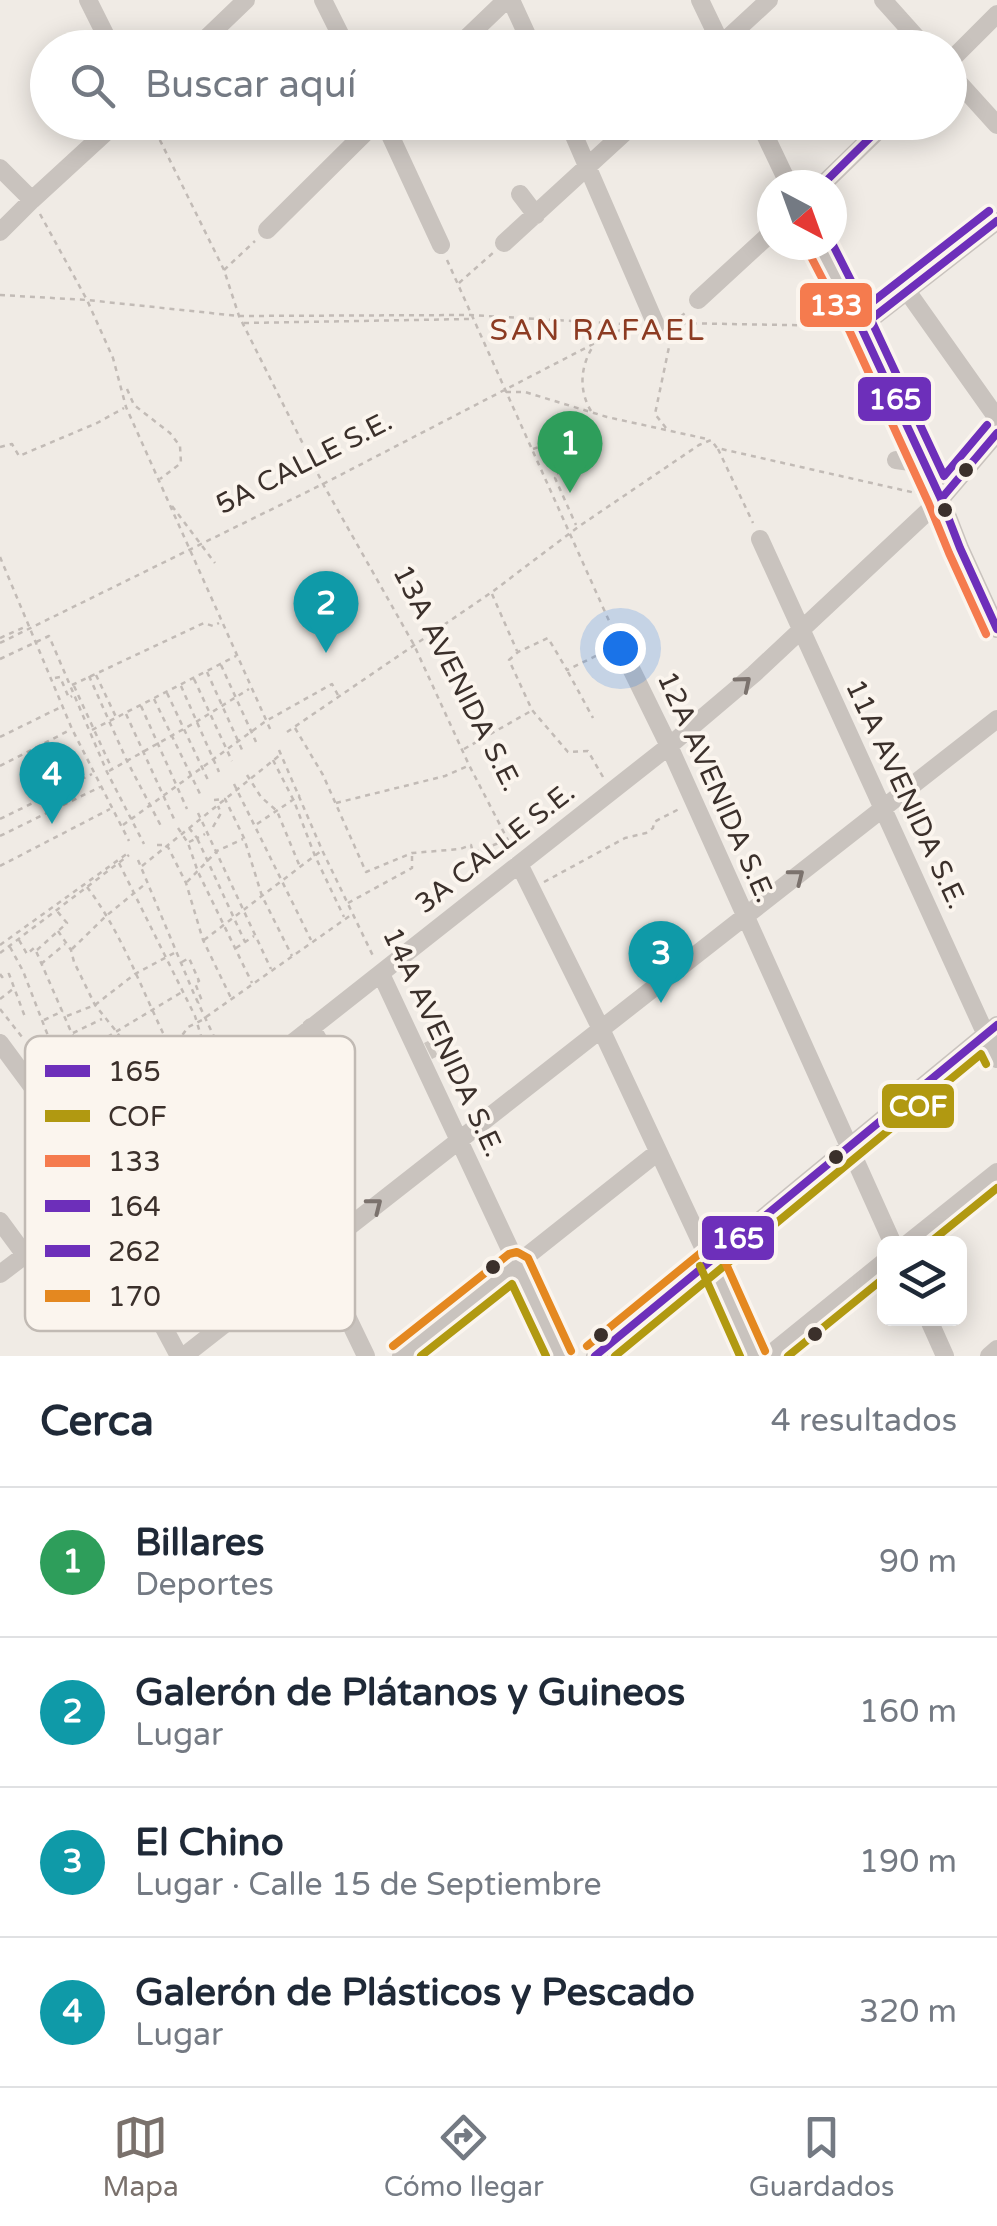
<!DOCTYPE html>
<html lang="es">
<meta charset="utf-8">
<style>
:root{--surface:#fff;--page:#f6f6f7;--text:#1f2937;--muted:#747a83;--line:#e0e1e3;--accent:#7a716c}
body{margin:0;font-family:"Varela Round",sans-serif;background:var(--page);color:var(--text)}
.controls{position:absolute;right:30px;bottom:30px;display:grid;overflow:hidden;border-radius:15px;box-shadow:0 5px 25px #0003}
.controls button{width:90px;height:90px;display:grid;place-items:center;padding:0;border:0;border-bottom:2px solid var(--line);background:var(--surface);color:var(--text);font:50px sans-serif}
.compass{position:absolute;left:757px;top:170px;width:90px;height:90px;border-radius:50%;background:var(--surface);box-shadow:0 5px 25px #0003;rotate:139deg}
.you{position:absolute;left:620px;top:648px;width:35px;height:35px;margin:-25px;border:8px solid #fff;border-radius:50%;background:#1a73e8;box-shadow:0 0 0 15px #1a73e833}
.badge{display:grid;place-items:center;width:65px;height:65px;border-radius:50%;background:var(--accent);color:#fff;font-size:32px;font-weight:700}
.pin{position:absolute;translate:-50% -82px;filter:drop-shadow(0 2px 5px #0008)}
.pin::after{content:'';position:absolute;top:52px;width:35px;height:30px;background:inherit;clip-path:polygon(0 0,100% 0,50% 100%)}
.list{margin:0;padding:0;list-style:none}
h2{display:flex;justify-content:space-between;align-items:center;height:130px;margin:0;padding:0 40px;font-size:42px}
h2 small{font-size:32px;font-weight:400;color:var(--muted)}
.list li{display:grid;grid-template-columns:65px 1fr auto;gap:30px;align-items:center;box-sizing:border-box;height:150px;padding:0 40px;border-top:2px solid var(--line)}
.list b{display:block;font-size:38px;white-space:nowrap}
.list p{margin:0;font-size:32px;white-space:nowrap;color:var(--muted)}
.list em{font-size:32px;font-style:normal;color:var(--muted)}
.icon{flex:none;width:55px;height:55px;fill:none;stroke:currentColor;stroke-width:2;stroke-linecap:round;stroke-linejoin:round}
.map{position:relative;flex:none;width:997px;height:1356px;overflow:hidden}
.search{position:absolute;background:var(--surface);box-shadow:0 5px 25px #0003;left:30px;right:30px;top:30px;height:110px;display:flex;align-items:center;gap:25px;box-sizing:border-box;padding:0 35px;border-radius:55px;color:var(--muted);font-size:38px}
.sheet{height:730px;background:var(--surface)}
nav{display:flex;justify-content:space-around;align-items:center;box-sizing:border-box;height:140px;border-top:2px solid var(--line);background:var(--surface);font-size:28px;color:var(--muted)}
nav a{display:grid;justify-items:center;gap:5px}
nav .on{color:var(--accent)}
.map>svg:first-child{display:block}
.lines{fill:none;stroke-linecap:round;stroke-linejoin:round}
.minor-tunnel{stroke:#ccc6c0;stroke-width:18;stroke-dasharray:18 9;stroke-linecap:butt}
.path{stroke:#c2bbb6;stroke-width:2.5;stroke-dasharray:5 5;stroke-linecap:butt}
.minor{stroke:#c9c3be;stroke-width:18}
.bus-1-casing{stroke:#fbf5ee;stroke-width:15}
.bus-2-casing{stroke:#fbf5ee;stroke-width:15}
.bus-3-casing{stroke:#fbf5ee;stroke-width:15}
.bus-4-casing{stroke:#fbf5ee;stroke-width:15}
.bus-5-casing{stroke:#fbf5ee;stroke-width:15}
.bus-6-casing{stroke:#fbf5ee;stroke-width:15}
.bus-1{stroke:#6d2fba;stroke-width:8}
.bus-2{stroke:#b19911;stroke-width:8}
.bus-3{stroke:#f57b4e;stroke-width:8}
.bus-4{stroke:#6d2fba;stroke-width:8}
.bus-5{stroke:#6d2fba;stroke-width:8}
.bus-6{stroke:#e48820;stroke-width:8}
.oneway{stroke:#7b726d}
.bus-dot{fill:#3b302b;stroke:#fbf5ee;stroke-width:4}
.labels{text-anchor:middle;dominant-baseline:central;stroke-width:8;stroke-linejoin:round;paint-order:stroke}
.street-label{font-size:28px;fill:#3b302b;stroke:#fbf5ee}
.neighbourhood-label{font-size:30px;letter-spacing:2.5px;fill:#8c3b22;stroke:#fbf5ee}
.key{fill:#fbf5ee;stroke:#c1bab4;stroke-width:2.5}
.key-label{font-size:28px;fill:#3b302b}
.line-badge{stroke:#fbf5ee;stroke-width:4}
.badge-label{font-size:28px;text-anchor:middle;font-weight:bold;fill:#fff}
</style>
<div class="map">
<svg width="997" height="1356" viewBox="0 0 997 1356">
<rect width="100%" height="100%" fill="#f0ebe5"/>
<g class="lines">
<path class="minor-tunnel" d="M428,1051L434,1048"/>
<path class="path" d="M151,122L224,270L239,316L323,484L414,645L469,765L513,850
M40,214L87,300L113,358L126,407L271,731
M447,260L614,632
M224,270L255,241
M459,283L494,252
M0,295L87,300L239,316L470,315L639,325
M244,323L470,319
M672,323L844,326
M127,389L134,405L170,433L180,446L181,463L160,479
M506,392H525L607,417L707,439
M591,411C579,391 580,368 592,348
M666,428L655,414L674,323L686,312
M0,447L12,444L19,456L97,423L124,408
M533,449L545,445L559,475L555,478L576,525
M718,449L753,523
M172,506L215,563
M0,557L72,729L129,841
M492,594L517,651
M0,638L29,625
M0,643L323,484L628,326
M0,659L49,636L107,772L144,844
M221,665L256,742
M207,672L243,752
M568,672L593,718
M96,675L116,717
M89,676L127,761L162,828
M55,678L60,677L69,698L72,696
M194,679L232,761
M72,685L204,623L213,626L219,623
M74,686L112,769
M181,686L219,772
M167,693L208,780
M154,699L202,798
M141,706L187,809
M126,714L174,819
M295,728L323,775L366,872L412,853L460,849L471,845L473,853L509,839
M92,730L236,656
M287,732L492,592L578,527L699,445L711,440L717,448L920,494
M0,737L61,707
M464,749L531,711
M279,750L322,850L374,958
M273,760L294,801L315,856L344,917
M0,766L70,730
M109,771L196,722L249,689
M247,775L261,797L277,811L300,867
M603,777L588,751L568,752L532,710L509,660L518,652L548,638L567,670L606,651
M234,784L311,940
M214,800L225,799L244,838L262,896L292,956
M336,803L445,776L468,766
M198,813L271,969
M0,819L92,774
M257,824L300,795
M123,825L266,721L332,684L339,697
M213,827L221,813L218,806
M178,828L188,843L198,872L252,983
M189,828L197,838L205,834
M0,836L100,787
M189,842L197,838L245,942
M157,845H167L186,883L203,940L231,998
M138,860L194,994L232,1075
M119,863L195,1016L211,1069L220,1083
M0,866L110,809
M142,866L280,755
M187,882L217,851L243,839
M544,882L625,838L646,833L653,828L654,822L679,809
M87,887C120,930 140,985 163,1033C167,1040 174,1045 177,1052C188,1071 185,1082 200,1101
M348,903L412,868V854
M58,931L71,950L74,962L95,1005L116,1031L176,1119
M19,940L27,954L34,948L36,951L72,1034L83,1053L99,1042L119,1072L108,1079L99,1089L139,1154
M204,940L321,851
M0,945L128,853
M10,947L23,971L50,1041
M236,948L254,936
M72,949L106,916L144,885
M37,950L67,923L57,911
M0,953L129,855
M182,962L189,958L199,981L195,983L202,1001L198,1003
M41,964L65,944
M0,974L2,977L9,974L25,1017
M0,999L13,989
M0,1009L22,1037
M67,1016L95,1005L135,974L176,952
M206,1017L351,915
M44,1020L63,1011
M73,1033L102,1019
M99,1042L182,992
M79,1056L99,1089
M60,1065L78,1057
M196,1081L207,1094
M246,1104L309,1237
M167,1130L148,1113L119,1072L163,1051L181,1037L188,1027L204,1019
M94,1145L108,1179
M102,1158L106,1155L103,1146L124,1133L165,1100L222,1061
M121,1203L153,1273
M86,1237L119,1278"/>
<path class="minor" d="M88,0L112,48
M323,0L347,48
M511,0L533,48
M700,0L723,48
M883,0L926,48
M196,48L246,0
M456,48L506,0
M717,48L769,0
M950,61L997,14
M950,73L997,125
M384,122L441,245
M568,122L656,325
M759,122L789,185
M0,168L32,200
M822,185L887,122
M520,194L536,215
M267,230L376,122
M0,232L32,200L117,122
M504,243L636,122
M819,245L861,327L941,499L960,548L997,629
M907,291L997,418
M698,300L772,232
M861,327L997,221
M896,460L925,464
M760,539L997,1059
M619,644L669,746L893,1244
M519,864L601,1029L754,1356
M381,974L560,1356
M311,1027L345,1086
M0,1043L42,1100L179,1356
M36,1049L79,1144
M0,1221L25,1255
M907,1244L997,1172
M316,1252L366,1356
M0,1274L45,1240L75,1225L99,1203L239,1090L263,1066L669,746L754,674L941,499L997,433
M928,1318L945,1356
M189,1356V1352L997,719
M401,1356L658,1152
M595,1356L997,1025
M768,1356L884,1262
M989,1356L997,1349"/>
<defs>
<path id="bus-1" d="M997,221L861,327L941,499L960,548L997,629
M941,499L997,433
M595,1356L997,1025"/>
<path id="bus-2" d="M928,1244L997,1188
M700,1266L740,1356
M421,1356L512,1284L546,1356
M615,1356L981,1054L986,1064
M788,1356L884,1278"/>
<path id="bus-3" d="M808,251L850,332L929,504L949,553L986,634"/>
<path id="bus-4" d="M832,243L872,322L944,476L987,425
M853,317L989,211"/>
<path id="bus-5" d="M822,185L886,122"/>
<path id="bus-6" d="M393,1346L509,1254L517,1252L528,1258L571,1351
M587,1346L703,1251L711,1249L722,1255L765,1351"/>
</defs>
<use href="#bus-1" class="bus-1-casing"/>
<use href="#bus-2" class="bus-2-casing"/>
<use href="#bus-3" class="bus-3-casing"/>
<use href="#bus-4" class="bus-4-casing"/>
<use href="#bus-5" class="bus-5-casing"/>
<use href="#bus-6" class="bus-6-casing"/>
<use href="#bus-1" class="bus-1"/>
<use href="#bus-2" class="bus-2"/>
<use href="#bus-3" class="bus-3"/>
<use href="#bus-4" class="bus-4"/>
<use href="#bus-5" class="bus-5"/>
<use href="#bus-6" class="bus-6"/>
</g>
<defs><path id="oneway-chevron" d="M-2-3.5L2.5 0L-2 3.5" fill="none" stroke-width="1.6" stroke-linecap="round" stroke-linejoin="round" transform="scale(2.5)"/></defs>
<g class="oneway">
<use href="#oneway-chevron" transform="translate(744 683) rotate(-40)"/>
<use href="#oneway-chevron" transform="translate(797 876) rotate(-38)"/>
<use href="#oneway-chevron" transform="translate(375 1205) rotate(-38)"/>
</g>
<g class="bus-dot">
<circle cx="966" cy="470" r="9"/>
<circle cx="945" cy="510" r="9"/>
<circle cx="836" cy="1157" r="9"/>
<circle cx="493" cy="1267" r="9"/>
<circle cx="815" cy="1334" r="9"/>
<circle cx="601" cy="1335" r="9"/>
</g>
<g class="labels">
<g class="street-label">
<text transform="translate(304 463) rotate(-27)">5A CALLE S.E.</text>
<text transform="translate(457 678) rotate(63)">13A AVENIDA S.E.</text>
<text transform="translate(716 787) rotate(66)">12A AVENIDA S.E.</text>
<text transform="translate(906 794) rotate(65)">11A AVENIDA S.E.</text>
<text transform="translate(495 848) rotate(-38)">3A CALLE S.E.</text>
<text transform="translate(443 1042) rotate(65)">14A AVENIDA S.E.</text>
</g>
<g class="neighbourhood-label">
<text x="598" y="330">SAN RAFAEL</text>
</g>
</g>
<rect x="25" y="1036" width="330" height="295" rx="15" class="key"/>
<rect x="45" y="1065" width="45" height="12" fill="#6d2fba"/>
<rect x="45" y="1110" width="45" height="12" fill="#b19911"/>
<rect x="45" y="1155" width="45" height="12" fill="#f57b4e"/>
<rect x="45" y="1200" width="45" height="12" fill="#6d2fba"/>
<rect x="45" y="1245" width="45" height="12" fill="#6d2fba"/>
<rect x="45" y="1290" width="45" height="12" fill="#e48820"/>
<g class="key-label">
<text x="108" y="1081">165</text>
<text x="108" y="1126">COF</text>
<text x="108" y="1171">133</text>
<text x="108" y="1216">164</text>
<text x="108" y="1261">262</text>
<text x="108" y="1306">170</text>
</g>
<g class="line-badge">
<rect x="798" y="281" width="76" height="48" rx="10" fill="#f57b4e"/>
<rect x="856" y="375" width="77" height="48" rx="10" fill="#6d2fba"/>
<rect x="880" y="1082" width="76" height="48" rx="10" fill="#b19911"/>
<rect x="700" y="1214" width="76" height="48" rx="10" fill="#6d2fba"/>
</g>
<g class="badge-label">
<text x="836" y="315">133</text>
<text x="895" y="409">165</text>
<text x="918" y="1116">COF</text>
<text x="738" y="1248">165</text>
</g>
</svg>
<div class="controls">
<button><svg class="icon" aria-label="layers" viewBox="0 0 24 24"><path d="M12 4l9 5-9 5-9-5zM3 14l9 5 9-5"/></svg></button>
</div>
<svg class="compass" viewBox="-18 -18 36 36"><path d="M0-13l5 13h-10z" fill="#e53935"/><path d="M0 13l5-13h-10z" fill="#747a83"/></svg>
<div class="you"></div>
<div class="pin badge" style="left:570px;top:493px;background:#2e9e5b">1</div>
<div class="pin badge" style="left:326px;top:653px;background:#0f9aa8">2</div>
<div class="pin badge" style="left:661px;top:1003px;background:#0f9aa8">3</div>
<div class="pin badge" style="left:52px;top:824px;background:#0f9aa8">4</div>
<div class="search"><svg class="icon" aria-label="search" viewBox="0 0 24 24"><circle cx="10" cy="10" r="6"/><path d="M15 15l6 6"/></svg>Buscar aquí</div>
</div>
<section class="sheet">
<h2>Cerca<small>4 resultados</small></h2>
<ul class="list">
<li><span class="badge" style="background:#2e9e5b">1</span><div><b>Billares</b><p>Deportes</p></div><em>90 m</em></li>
<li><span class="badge" style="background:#0f9aa8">2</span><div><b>Galerón de Plátanos y Guineos</b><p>Lugar</p></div><em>160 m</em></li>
<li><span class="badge" style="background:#0f9aa8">3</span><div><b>El Chino</b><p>Lugar · Calle 15 de Septiembre</p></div><em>190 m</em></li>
<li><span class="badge" style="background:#0f9aa8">4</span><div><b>Galerón de Plásticos y Pescado</b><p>Lugar</p></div><em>320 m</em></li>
</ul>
</section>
<nav>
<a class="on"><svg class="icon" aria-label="map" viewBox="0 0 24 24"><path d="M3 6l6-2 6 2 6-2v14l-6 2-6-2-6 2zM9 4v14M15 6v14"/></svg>Mapa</a>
<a><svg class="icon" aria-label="directions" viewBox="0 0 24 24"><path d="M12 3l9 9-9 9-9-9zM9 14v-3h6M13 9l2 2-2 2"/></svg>Cómo llegar</a>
<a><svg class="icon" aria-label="saved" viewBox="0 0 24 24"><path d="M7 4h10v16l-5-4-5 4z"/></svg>Guardados</a>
</nav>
